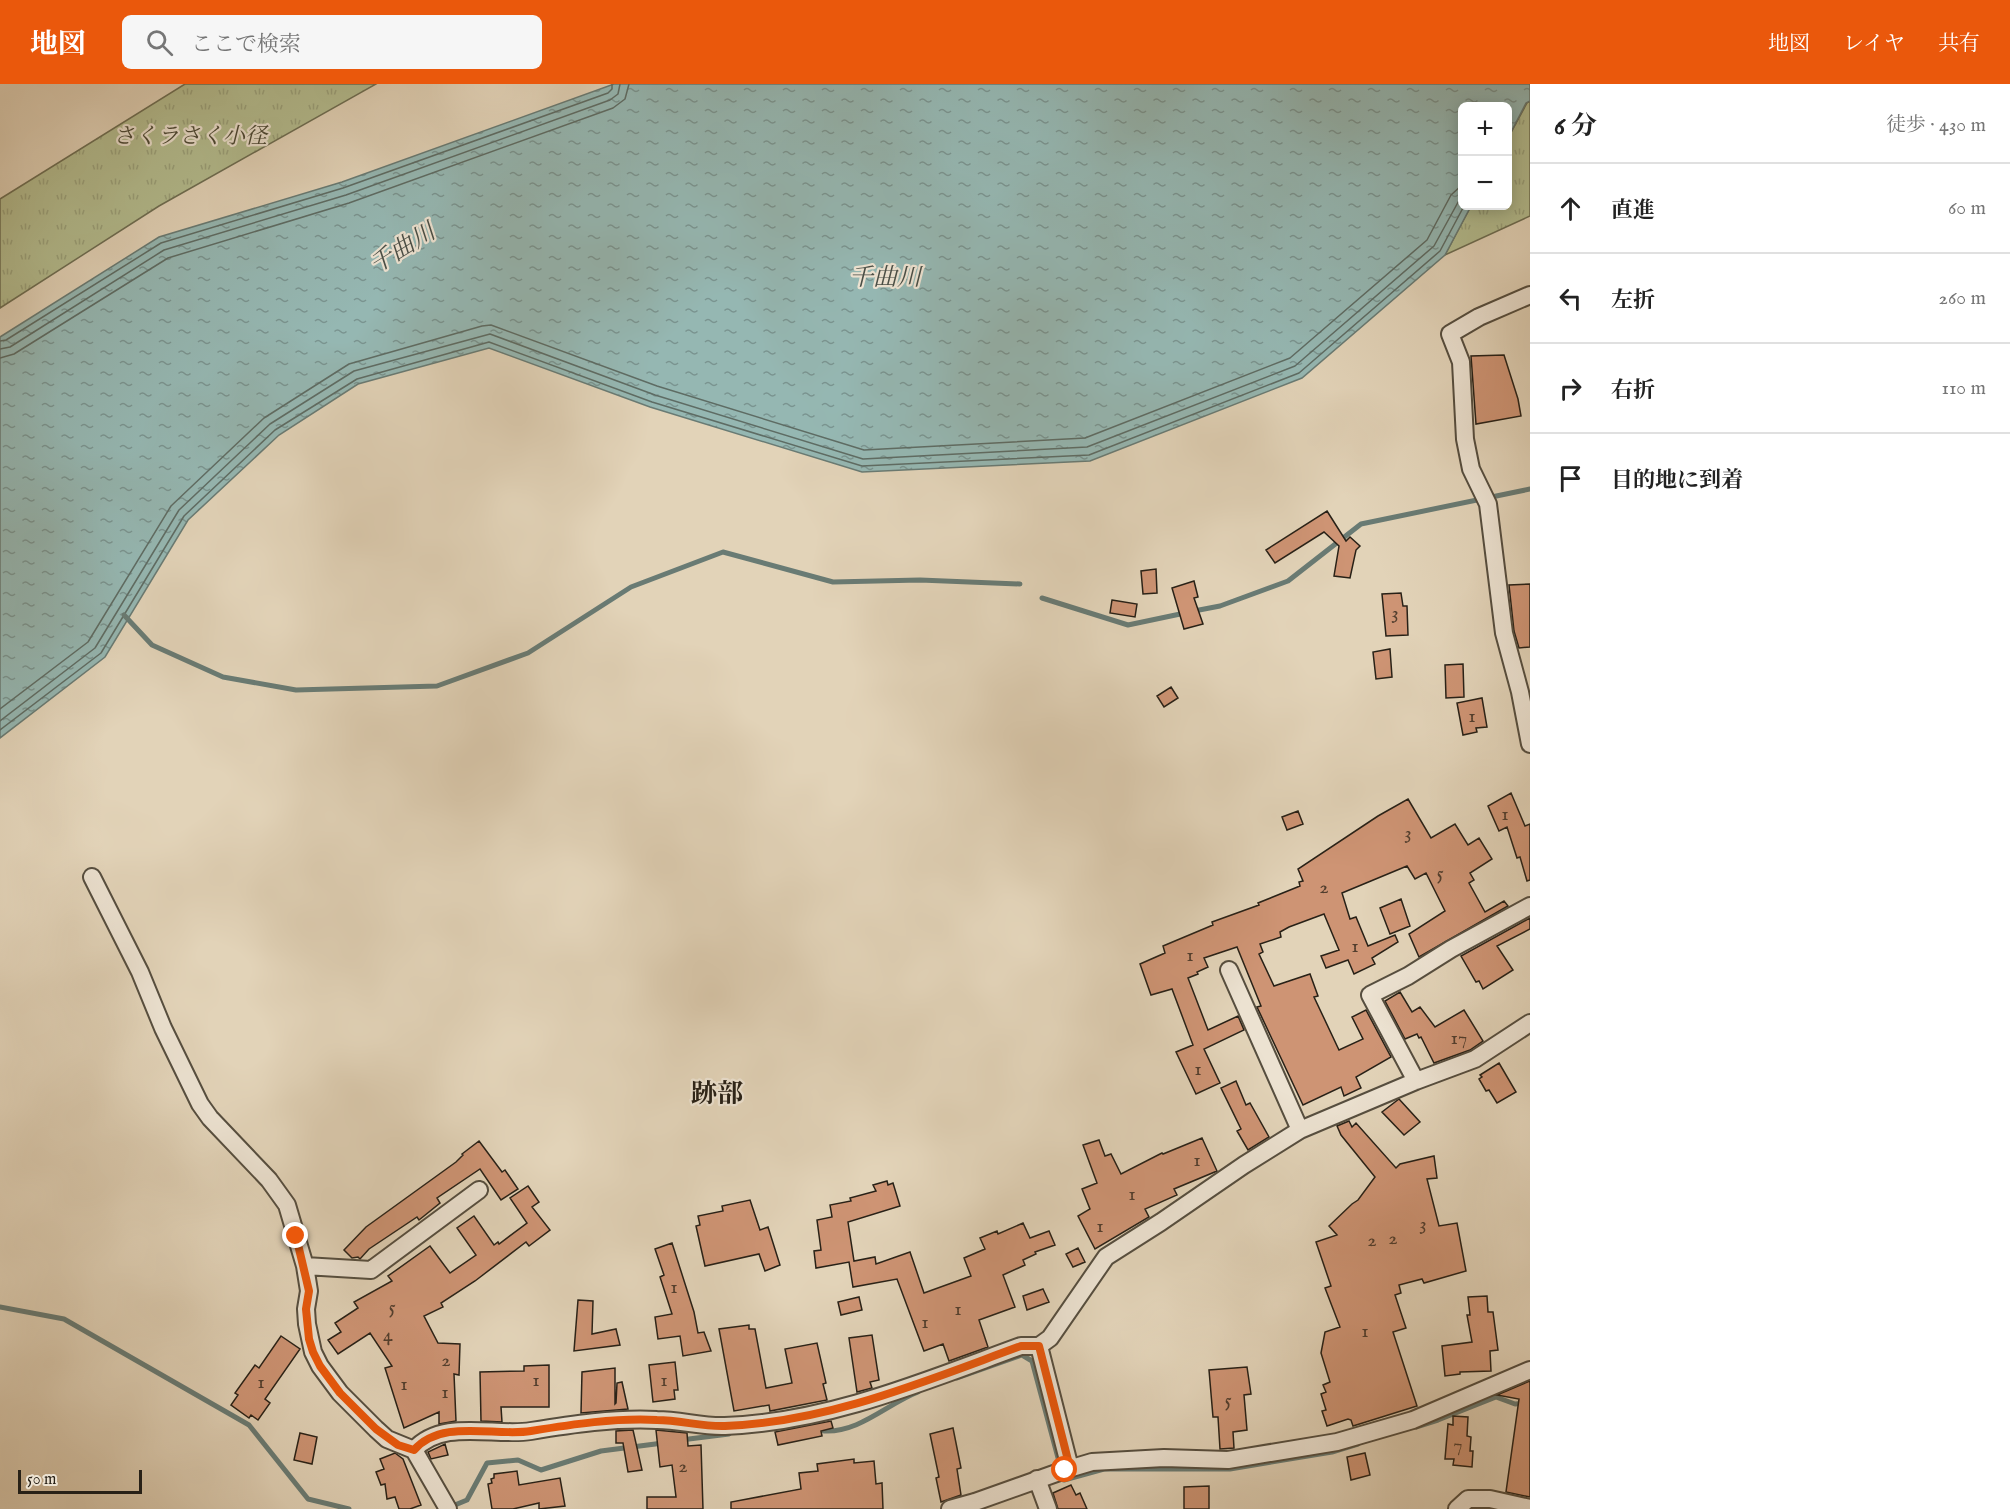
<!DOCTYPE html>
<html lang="ja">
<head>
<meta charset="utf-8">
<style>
	body { margin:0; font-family:"IM FELL English","Noto Serif JP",serif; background:#f6f6f6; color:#222 }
	.controls { position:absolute; right:18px; top:18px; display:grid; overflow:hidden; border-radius:9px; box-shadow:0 3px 15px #0003 }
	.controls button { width:54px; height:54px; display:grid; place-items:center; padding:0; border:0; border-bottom:2px solid #e0e0e0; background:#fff; color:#222; font:30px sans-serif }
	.scale { position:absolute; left:18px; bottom:15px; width:124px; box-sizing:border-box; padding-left:6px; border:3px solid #282117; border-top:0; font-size:16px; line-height:21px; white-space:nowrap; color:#282117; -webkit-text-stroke:4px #ece2d1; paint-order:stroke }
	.stop { position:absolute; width:18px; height:18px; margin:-14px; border:4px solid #ea580c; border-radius:50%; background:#fff }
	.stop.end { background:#ea580c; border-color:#fff; box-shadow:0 2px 6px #0008 }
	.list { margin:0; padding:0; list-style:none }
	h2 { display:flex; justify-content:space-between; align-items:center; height:78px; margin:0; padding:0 24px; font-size:26px }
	h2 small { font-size:20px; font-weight:400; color:#767676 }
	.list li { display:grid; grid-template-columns:39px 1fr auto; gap:18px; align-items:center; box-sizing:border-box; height:90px; padding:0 24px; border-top:2px solid #e0e0e0 }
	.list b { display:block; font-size:22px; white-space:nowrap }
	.list em { font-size:20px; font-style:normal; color:#767676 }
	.icon { flex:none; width:33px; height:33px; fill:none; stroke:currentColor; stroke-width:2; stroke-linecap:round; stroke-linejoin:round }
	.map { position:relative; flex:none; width:1530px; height:1425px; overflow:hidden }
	header { display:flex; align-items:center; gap:36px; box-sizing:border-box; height:84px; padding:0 30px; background:#ea580c; color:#fff }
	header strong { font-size:28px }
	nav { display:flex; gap:33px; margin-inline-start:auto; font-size:21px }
	.search { width:420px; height:54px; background:#f6f6f6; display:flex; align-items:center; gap:15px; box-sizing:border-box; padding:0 21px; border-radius:9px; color:#767676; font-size:22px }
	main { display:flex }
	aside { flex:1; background:#fff }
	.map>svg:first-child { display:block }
	.grass { fill:url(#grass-tufts); stroke:#6e6e53; stroke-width:1.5 }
	.water { fill:url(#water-ripples); stroke:#697b74; stroke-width:1.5 }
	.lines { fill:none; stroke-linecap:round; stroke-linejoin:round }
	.shore { stroke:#5e6c64; stroke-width:1.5 }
	.stream { stroke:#697b74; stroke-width:5 }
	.building { fill:#ce9474; stroke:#282117; stroke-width:1.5 }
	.street-casing { stroke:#564e3f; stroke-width:20 }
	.street { stroke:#ece2d1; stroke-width:16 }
	.route { stroke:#ea580c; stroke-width:8 }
	.labels { text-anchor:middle; stroke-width:4.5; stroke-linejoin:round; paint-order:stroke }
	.number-label { font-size:20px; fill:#523e2e }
	.park-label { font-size:22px; font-style:italic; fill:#4b4835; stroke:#ece2d1 }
	.water-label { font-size:24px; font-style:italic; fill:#494e46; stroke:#ece2d1 }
	.quarter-label { font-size:26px; font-weight:bold; fill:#282117; stroke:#ece2d1 }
</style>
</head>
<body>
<header>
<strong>地図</strong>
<div class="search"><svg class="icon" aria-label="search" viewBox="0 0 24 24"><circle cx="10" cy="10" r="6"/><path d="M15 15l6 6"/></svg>ここで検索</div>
<nav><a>地図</a><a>レイヤ</a><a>共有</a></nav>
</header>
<main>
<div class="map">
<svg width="1530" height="1425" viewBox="0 0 1530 1425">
	<defs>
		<pattern id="grass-tufts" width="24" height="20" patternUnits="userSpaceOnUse" patternTransform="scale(1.5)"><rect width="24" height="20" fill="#b3bc8f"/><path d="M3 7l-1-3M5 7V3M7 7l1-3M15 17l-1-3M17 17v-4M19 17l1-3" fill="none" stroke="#9aa17b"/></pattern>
		<pattern id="water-ripples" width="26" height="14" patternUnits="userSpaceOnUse" patternTransform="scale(1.5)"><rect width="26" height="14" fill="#95b7b2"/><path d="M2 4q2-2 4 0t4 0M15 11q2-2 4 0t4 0" fill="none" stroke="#7a9490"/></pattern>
	</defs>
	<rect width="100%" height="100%" fill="#e2d3b8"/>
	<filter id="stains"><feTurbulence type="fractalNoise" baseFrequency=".00333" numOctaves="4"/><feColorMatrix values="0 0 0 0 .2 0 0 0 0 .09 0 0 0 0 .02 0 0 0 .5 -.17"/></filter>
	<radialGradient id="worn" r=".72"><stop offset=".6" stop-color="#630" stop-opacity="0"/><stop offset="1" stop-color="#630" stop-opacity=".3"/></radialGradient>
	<path class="grass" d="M 185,0 L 376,0 L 159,122 L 0,224 L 0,115 Z
		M 1530,17 L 1530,132 L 1445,171 L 1471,122 L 1508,122 L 1508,54 L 1527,19 Z"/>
	<path class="water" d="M 614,0 L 1530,0 L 1530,17 L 1526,19 L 1508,54 L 1508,22 L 1462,22 L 1462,122 L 1471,122 L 1445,171 L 1302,294 L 1090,377 L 862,388 L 650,323 L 489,264 L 358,300 L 279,351 L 188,436 L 105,573 L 0,654 L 0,253 L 159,153 L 342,98 Z"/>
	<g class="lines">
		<path class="shore" d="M 0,257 L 6,256 L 161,159 L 343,104 L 608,9 L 612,5 L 612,0
			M 0,265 L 10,263 L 164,166 L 346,111 L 610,16 L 618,10 L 620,0
			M 0,274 L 14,270 L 168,174 L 349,119 L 613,24 L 625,15 L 629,0
			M 0,625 L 88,558 L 171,422 L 264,334 L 349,280 L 482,242 L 491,241 L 657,302 L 864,366 L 1085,354 L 1290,274 L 1427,156 L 1451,111 L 1462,101
			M 0,637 L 95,564 L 179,426 L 270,340 L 354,287 L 490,250 L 655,311 L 863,375 L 1087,363 L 1295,282 L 1434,162 L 1462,111
			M 0,646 L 101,569 L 184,432 L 275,346 L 357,295 L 489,258 L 652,318 L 862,382 L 1089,371 L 1299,289 L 1440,167 L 1464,122"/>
		<path class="stream" d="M 1042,514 L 1128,541 L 1185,529
			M 1194,527 L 1220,522 L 1288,497 L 1361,440 L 1530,405
			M 124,531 L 152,561 L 223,593 L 296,606 L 437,602 L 528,569 L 631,503 L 723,468 L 833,498 L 920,496 L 1020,500
			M 0,1223 L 64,1235 L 249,1341 L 308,1415 L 349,1425
			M 957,1294 L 1022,1271 L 1032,1277 L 1064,1396 L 1104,1385 L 1230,1385 L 1332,1368 L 1358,1360
			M 815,1338 L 822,1337 L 824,1347 C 859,1349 887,1320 918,1308
			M 1416,1343 L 1438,1336 L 1496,1313 L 1515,1320 L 1530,1319
			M 681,1356 L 729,1350
			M 450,1423 L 467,1416 L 487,1379 L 518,1376 L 541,1386 L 601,1367 L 663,1359"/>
	</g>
	<path class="building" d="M 1504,271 L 1518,315 L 1521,332 L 1476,340 L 1471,272 Z
		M 1327,427 L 1346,457 L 1350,453 L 1360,462 L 1356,466 L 1350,494 L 1334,492 L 1339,462 L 1324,448 L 1275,479 L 1266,466 Z
		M 1156,485 L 1157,509 L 1143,510 L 1141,487 Z
		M 1194,497 L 1198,513 L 1194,514 L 1203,540 L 1184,545 L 1172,504 Z
		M 1530,500 L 1530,563 L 1519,564 L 1514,547 L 1509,501 Z
		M 1401,509 L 1403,522 L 1407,522 L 1408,551 L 1386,552 L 1382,510 Z
		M 1112,516 L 1137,520 L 1135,533 L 1110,529 Z
		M 1390,565 L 1392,593 L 1376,595 L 1373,568 Z
		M 1463,580 L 1464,613 L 1446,614 L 1445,581 Z
		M 1171,603 L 1178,614 L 1164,623 L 1157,612 Z
		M 1482,614 L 1487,643 L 1476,644 L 1477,648 L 1463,651 L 1457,619 Z
		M 1511,709 L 1525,742 L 1530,740 L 1530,796 L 1527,797 L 1520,773 L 1517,774 L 1507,743 L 1499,747 L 1488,722 Z
		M 1408,715 L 1431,754 L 1455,740 L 1468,761 L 1479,754 L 1492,775 L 1470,789 L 1474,796 L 1469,799 L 1485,828 L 1504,817 L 1508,822 L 1419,873 L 1409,850 L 1445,827 L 1426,789 L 1415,795 L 1407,782 L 1342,809 L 1350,835 L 1356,833 L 1368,862 L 1395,851 L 1398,858 L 1372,874 L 1375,880 L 1354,890 L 1348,876 L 1326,884 L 1321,872 L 1339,866 L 1324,830 L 1289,843 L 1280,848 L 1281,853 L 1260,860 L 1263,868 L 1259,870 L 1274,902 L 1310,890 L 1318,912 L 1314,913 L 1339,966 L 1363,955 L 1352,933 L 1366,926 L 1391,973 L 1356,993 L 1361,1004 L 1344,1012 L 1341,1003 L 1303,1021 L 1257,923 L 1261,922 L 1237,863 L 1204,874 L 1208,883 L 1197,888 L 1198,890 L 1188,894 L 1208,946 L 1238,932 L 1244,946 L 1204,965 L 1220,999 L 1196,1010 L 1176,968 L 1193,961 L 1172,905 L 1151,911 L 1140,880 L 1165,869 L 1163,862 L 1213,841 L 1212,838 L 1259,821 L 1258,819 L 1300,802 L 1299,798 L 1303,797 L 1298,785 L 1378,732 Z
		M 1298,727 L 1303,740 L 1287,746 L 1282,733 Z
		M 1401,815 L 1410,842 L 1390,850 L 1380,824 Z
		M 1530,834 L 1530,845 L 1497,862 L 1513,886 L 1483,905 L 1479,897 L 1476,898 L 1461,872 Z
		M 1400,908 L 1412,928 L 1420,923 L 1435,943 L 1464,926 L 1483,957 L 1470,966 L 1434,979 L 1421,953 L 1419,954 L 1417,950 L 1405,955 L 1385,917 Z
		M 1499,979 L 1516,1008 L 1497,1019 L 1489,1006 L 1486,1007 L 1479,995 L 1482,993 L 1480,991 Z
		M 1236,997 L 1246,1021 L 1250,1019 L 1269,1053 L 1248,1066 L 1237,1047 L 1241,1045 L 1221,1004 Z
		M 1399,1015 L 1420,1038 L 1404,1051 L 1382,1028 Z
		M 1349,1037 L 1352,1043 L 1356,1039 L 1396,1084 L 1400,1080 L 1434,1072 L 1437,1094 L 1427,1095 L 1439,1142 L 1457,1139 L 1466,1187 L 1424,1199 L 1422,1195 L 1399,1201 L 1401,1209 L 1395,1211 L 1406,1244 L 1393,1248 L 1417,1322 L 1353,1342 L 1351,1336 L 1348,1335 L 1327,1342 L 1322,1327 L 1326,1326 L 1321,1310 L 1326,1308 L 1323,1301 L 1330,1298 L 1321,1269 L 1325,1248 L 1340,1243 L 1325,1204 L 1331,1202 L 1316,1158 L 1337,1151 L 1329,1142 L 1352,1120 L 1358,1116 L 1375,1093 L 1341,1051 L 1337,1042 Z
		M 1202,1054 L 1217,1087 L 1174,1105 L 1177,1111 L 1145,1125 L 1149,1133 L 1095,1165 L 1078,1132 L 1090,1125 L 1082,1105 L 1097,1099 L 1083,1061 L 1099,1056 L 1105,1072 L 1111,1070 L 1121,1090 L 1162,1069 L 1163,1070 Z
		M 479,1057 L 502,1088 L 505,1086 L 518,1105 L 501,1116 L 480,1085 L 437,1114 L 440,1119 L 419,1136 L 417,1133 L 369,1165 L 360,1175 L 358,1173 L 352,1174 L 344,1166 L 366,1143 L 456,1078 L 463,1071 L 462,1070 Z
		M 887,1097 L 888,1101 L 893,1099 L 900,1122 L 848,1138 L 854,1177 L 875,1173 L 876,1180 L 910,1168 L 924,1209 L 971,1192 L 964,1174 L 985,1165 L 980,1154 L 997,1147 L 998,1150 L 1023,1139 L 1030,1154 L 1049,1147 L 1055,1161 L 1035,1168 L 1036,1170 L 1023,1176 L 1025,1181 L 1003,1191 L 1015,1223 L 979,1236 L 988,1263 L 949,1277 L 943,1260 L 924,1267 L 897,1195 L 853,1203 L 849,1178 L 816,1184 L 814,1167 L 821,1166 L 817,1136 L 832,1133 L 830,1121 L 851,1117 L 850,1114 L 876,1107 L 873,1101 Z
		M 528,1102 L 539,1118 L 532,1123 L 550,1146 L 529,1162 L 526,1158 L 475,1197 L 441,1219 L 443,1223 L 424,1232 L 438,1259 L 460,1260 L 459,1291 L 454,1290 L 456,1337 L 439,1340 L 439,1328 L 404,1344 L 385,1284 L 392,1282 L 370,1249 L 338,1270 L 328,1256 L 341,1248 L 335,1239 L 358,1224 L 354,1218 L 392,1197 L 388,1192 L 430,1162 L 450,1189 L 476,1171 L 457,1144 L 474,1132 L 494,1161 L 498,1158 L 499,1160 L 527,1139 L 510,1114 Z
		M 750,1116 L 760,1146 L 768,1143 L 780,1181 L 765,1187 L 759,1170 L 705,1182 L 696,1142 L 700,1141 L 698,1132 L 723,1127 L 722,1122 Z
		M 672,1159 L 694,1228 L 698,1249 L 704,1248 L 711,1267 L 683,1272 L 680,1252 L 658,1255 L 655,1233 L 672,1230 L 660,1193 L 664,1191 L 655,1165 Z
		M 1078,1164 L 1085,1178 L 1073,1183 L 1066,1170 Z
		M 1043,1205 L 1049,1218 L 1027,1226 L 1023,1212 Z
		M 1487,1212 L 1488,1228 L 1493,1228 L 1498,1266 L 1490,1267 L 1491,1287 L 1460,1288 L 1460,1290 L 1445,1292 L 1442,1262 L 1472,1258 L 1467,1231 L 1470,1231 L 1468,1213 Z
		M 859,1213 L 862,1226 L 841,1231 L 838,1218 Z
		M 578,1216 L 593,1217 L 592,1250 L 616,1245 L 620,1261 L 574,1267 Z
		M 749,1241 L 749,1245 L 755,1245 L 766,1304 L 792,1299 L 785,1265 L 817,1259 L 826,1299 L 823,1300 L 827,1316 L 770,1327 L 769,1321 L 734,1327 L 719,1245 Z
		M 872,1251 L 879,1296 L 870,1298 L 872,1304 L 857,1308 L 849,1254 Z
		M 281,1252 L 300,1265 L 265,1315 L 270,1319 L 258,1336 L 251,1331 L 249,1334 L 231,1321 L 238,1311 L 235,1309 L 255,1281 L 259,1284 Z
		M 675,1278 L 678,1306 L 674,1306 L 675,1315 L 653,1318 L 649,1281 Z
		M 549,1281 L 549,1323 L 501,1323 L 502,1338 L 481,1337 L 480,1288 L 524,1287 L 524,1282 Z
		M 1247,1283 L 1251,1310 L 1244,1311 L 1247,1346 L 1233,1348 L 1234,1364 L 1220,1365 L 1218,1333 L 1213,1333 L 1209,1286 Z
		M 615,1284 L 615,1320 L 616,1319 L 617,1299 L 622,1298 L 628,1325 L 581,1329 L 582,1288 Z
		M 1530,1297 L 1530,1413 L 1506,1408 L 1519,1315 L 1497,1311 Z
		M 1453,1332 L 1468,1333 L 1467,1352 L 1471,1353 L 1470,1367 L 1473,1367 L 1472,1383 L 1453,1381 L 1454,1375 L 1445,1375 L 1448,1340 L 1453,1341 Z
		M 831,1337 L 833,1344 L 821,1347 L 822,1352 L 778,1361 L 775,1348 Z
		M 953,1344 L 961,1384 L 957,1385 L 961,1411 L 941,1418 L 936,1394 L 939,1393 L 930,1350 Z
		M 633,1346 L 642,1386 L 628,1388 L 623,1359 L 616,1359 L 616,1347 Z
		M 656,1346 L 687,1349 L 688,1362 L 701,1361 L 703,1425 L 647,1425 L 647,1413 L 676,1413 L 672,1381 L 660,1383 Z
		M 300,1349 L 317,1353 L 312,1380 L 294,1376 Z
		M 445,1360 L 448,1371 L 431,1375 L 428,1368 Z
		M 395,1369 L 403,1375 L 421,1421 L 410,1425 L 399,1425 L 395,1413 L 387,1415 L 385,1400 L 381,1401 L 376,1388 L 384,1385 L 380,1375 Z
		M 1365,1369 L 1370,1391 L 1351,1396 L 1347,1373 Z
		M 854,1375 L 854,1379 L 874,1377 L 876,1400 L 882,1399 L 883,1425 L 731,1425 L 731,1418 L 801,1405 L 799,1389 L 818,1387 L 817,1380 Z
		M 517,1387 L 519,1401 L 560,1394 L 565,1422 L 539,1425 L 539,1419 L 513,1425 L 492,1425 L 488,1400 L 492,1399 L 491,1395 L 494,1394 L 494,1390 Z
		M 1071,1401 L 1076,1411 L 1080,1409 L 1087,1425 L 1058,1425 L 1053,1409 Z
		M 1209,1402 L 1209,1425 L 1184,1425 L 1184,1403 Z"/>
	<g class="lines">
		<g class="street-casing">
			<path id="street" d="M 1530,211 L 1479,233 L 1450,250 L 1461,278 L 1465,355 L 1471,385 L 1488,420 L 1504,549 L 1520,608 L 1530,660
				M 92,793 L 140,888 L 163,944 L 200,1020 L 210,1034 L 269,1096 L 287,1121 L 305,1182 L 309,1207 L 306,1225 L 307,1240 L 313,1268 L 320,1282 L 340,1309 L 376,1345 L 387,1355 L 414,1366 L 448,1425
				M 1229,886 L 1300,1046
				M 1416,997 L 1370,911 L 1408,892 L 1451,865 L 1530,822
				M 305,1182 L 371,1186 L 479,1106
				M 1039,1262 L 1070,1384
				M 414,1366 C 442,1334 495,1353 531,1347 C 573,1340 614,1334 657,1336 C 680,1336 703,1343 725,1342 C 829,1338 925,1297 1021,1262 L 1039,1262 L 1050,1254 L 1106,1173 L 1161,1138 L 1244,1081 L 1300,1046 L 1416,997 L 1475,975 L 1530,939
				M 1037,1395 L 1048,1425
				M 950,1425 L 975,1418 L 1065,1386 L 1092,1378 L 1164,1374 L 1228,1376 L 1337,1358 L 1413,1336 L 1530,1286
				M 1457,1425 L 1468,1415 L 1490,1415 L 1530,1424"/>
		</g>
		<use href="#street" class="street"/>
	</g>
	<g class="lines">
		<path class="route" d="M 296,1152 L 309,1207 L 306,1225 L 309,1255 L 313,1268 L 320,1282 L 340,1309 L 376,1345 L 398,1361 L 414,1366 C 442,1334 495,1353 531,1347 C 574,1340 614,1334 657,1336 C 680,1336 703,1343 725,1342 C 829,1338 925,1297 1021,1262 L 1039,1262 L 1070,1384 L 1065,1386"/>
	</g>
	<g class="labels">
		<g class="number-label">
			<text x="1395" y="535">3</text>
			<text x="1472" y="638">1</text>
			<text x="1505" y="736">1</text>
			<text x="1408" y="755">3</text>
			<text x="1440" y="795">5</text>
			<text x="1324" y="809">2</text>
			<text x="1355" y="868">1</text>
			<text x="1190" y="877">1</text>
			<text x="1459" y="960">17</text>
			<text x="1198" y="991">1</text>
			<text x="1197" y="1082">1</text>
			<text x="1132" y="1116">1</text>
			<text x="1423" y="1146">3</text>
			<text x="1100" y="1148">1</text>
			<text x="1393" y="1160">2</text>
			<text x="1372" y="1162">2</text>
			<text x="674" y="1209">1</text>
			<text x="392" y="1229">5</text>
			<text x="958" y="1231">1</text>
			<text x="925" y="1244">1</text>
			<text x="1365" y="1253">1</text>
			<text x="388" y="1257">4</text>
			<text x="446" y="1282">2</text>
			<text x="536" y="1302">1</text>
			<text x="664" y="1302">1</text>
			<text x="261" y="1304">1</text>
			<text x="404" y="1306">1</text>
			<text x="445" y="1314">1</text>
			<text x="1228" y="1322">5</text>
			<text x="1458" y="1367">7</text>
			<text x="683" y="1388">2</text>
		</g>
		<g class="park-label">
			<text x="190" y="59">さくラさく小径</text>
		</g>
		<g class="water-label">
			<text transform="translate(402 164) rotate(-32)" y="8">千曲川</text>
			<text x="885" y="201">千曲川</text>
		</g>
		<g class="quarter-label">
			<text x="717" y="1018">跡部</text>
		</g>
	</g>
	<rect width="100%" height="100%" filter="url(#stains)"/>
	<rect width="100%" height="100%" fill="url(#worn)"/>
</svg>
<div class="controls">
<button>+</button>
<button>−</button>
</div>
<div class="scale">50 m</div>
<div class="stop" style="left:1065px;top:1386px"></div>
<div class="stop end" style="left:296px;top:1152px"></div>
</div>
<aside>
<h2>6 分<small>徒歩 · 430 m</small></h2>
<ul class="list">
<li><svg class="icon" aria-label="ahead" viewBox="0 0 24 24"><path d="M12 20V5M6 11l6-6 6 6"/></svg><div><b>直進</b></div><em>60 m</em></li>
<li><svg class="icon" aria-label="left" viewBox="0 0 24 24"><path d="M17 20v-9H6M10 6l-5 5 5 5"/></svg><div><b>左折</b></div><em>260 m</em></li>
<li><svg class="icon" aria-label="right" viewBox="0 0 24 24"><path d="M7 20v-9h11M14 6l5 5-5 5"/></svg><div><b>右折</b></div><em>110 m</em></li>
<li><svg class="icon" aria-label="arrive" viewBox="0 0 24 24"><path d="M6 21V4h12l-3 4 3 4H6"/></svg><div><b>目的地に到着</b></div></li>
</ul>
</aside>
</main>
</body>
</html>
